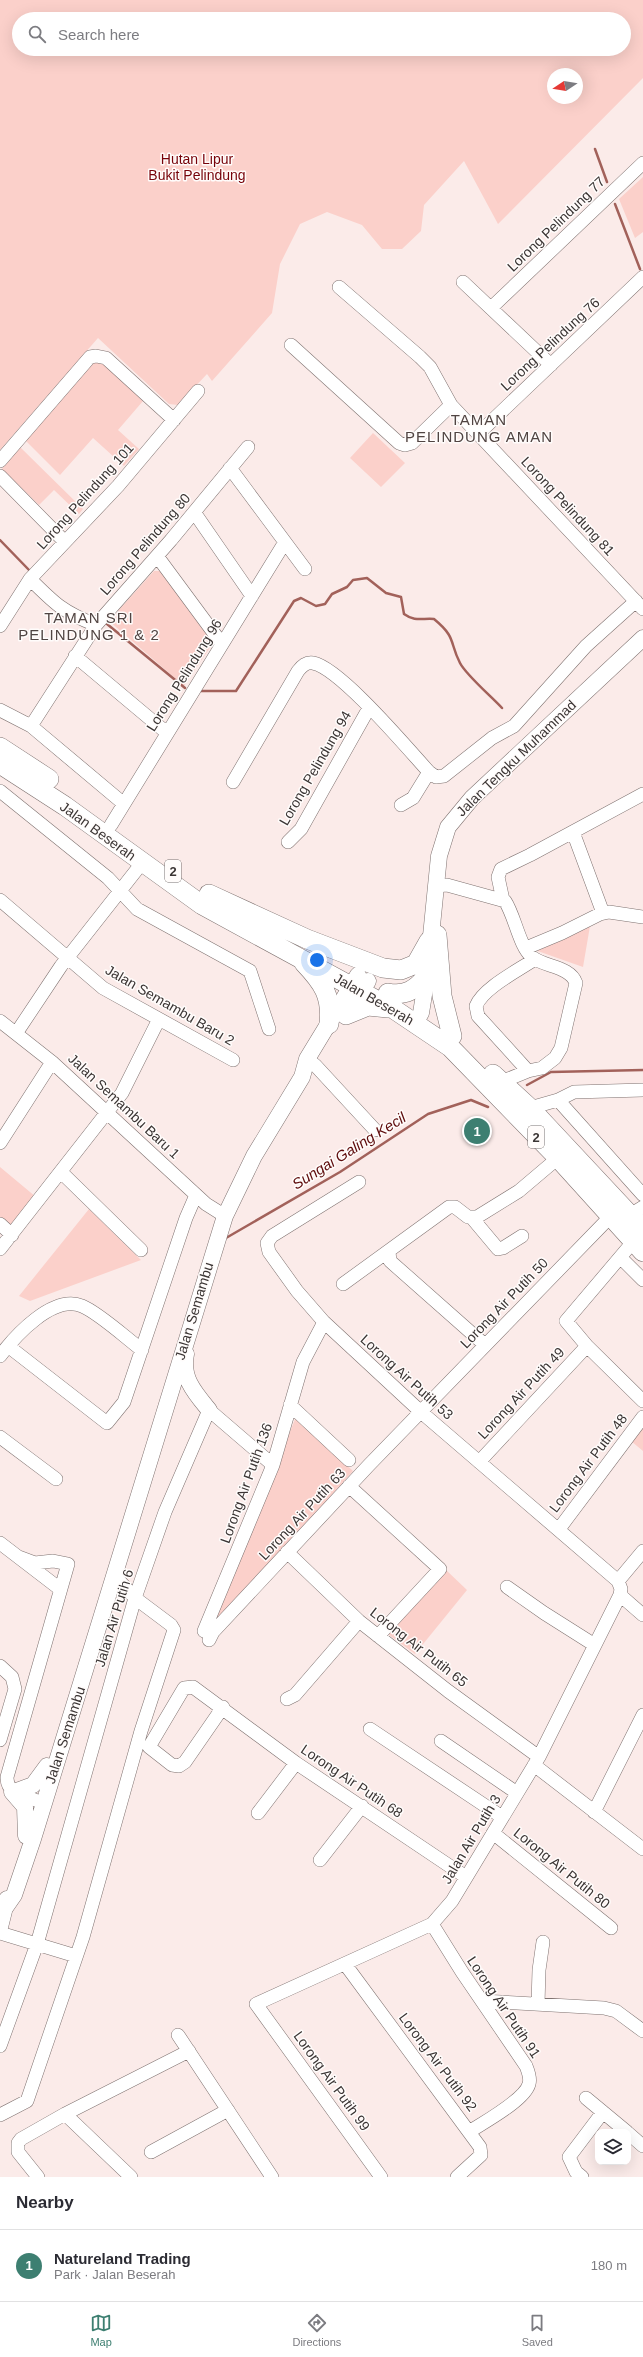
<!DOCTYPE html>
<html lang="en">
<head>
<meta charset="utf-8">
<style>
	body { margin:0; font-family:Helvetica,sans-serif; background:#f2f2f3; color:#2b2b33 }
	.controls { position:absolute; right:12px; bottom:12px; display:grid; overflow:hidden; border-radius:8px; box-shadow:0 4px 16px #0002 }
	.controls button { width:36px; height:36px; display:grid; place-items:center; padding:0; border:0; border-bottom:1px solid #e1e1e2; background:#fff; color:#2b2b33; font:20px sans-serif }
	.compass { position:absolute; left:547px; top:68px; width:36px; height:36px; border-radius:50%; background:#fff; box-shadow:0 4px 16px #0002; rotate:258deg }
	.you { position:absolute; left:317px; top:960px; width:14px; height:14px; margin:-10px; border:3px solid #fff; border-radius:50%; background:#1a73e8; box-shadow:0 0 0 6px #1a73e833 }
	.badge { display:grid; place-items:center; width:26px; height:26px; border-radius:50%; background:#3d7f71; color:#fff; font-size:13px; font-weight:700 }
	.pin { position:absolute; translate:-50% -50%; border:2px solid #fff; box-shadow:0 1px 4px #0006 }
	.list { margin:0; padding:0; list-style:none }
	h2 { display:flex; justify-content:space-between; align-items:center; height:52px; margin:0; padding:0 16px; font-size:17px }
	h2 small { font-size:13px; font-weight:400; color:#7c7c81 }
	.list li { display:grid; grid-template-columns:26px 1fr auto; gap:12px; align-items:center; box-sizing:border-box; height:72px; padding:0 16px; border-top:1px solid #e1e1e2 }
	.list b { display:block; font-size:15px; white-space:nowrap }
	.list p { margin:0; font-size:13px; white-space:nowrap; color:#7c7c81 }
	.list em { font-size:13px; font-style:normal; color:#7c7c81 }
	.icon { flex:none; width:22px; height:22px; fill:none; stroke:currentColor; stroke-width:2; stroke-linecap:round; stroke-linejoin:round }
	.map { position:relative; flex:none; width:643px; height:2177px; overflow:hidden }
	.search { position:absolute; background:#fff; box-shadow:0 4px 16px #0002; left:12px; right:12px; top:12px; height:44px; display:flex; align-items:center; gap:10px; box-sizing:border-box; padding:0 14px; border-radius:22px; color:#7c7c81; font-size:15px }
	.sheet { height:124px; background:#fff }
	nav { display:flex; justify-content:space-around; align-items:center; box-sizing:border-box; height:56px; border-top:1px solid #e1e1e2; background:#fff; font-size:11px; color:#7c7c81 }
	nav a { display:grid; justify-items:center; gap:2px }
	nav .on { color:#3d7f71 }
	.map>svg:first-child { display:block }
	.green { fill:#fbd0ca; fill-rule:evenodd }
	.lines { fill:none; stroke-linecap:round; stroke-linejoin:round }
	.stream { stroke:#a2615a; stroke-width:2.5 }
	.minor-casing { stroke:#7f7270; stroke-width:14 }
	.major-casing { stroke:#7f7270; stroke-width:17 }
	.highway-casing { stroke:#7f7270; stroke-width:20 }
	.minor { stroke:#fff; stroke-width:13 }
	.major { stroke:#fff; stroke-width:16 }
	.highway { stroke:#fff; stroke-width:19 }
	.labels { text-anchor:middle; stroke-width:3; stroke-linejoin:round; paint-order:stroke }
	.shield { fill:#fffcfb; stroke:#767170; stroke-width:1 }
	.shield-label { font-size:13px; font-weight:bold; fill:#3b3534 }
	.park-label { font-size:14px; fill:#770209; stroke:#fffcfb }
	.street-label { font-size:14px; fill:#3b3534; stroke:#fffcfb }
	.neighbourhood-label { font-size:15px; letter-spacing:1px; fill:#504442; stroke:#fffcfb }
	.water-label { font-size:15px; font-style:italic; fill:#5e0b0b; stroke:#fffcfb }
</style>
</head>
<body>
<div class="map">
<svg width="643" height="2177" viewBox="0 0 643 2177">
	<rect width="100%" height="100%" fill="#fbebe9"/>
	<path class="green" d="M 0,0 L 643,0 L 643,78 L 498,224 L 464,161 L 424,205 L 421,231 L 402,249 L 382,249 L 362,225 L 327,212 L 300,224 L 280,264 L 272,313 L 212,381 L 207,374 L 178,405 L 169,404 L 98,338 L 0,450 ZM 19,19 L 624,19 L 624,49 L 19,49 ZM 553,74 L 577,74 L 577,98 L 553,98 Z
		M 643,177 L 643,232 L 635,238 L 619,199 Z
		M 96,362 L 104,363 L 143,401 L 118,430 L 139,449 L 124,466 L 93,438 L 60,475 L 25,440 L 88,366 Z
		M 373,433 L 405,463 L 381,487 L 350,458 Z
		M 20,447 L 83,509 L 79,514 L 54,490 L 39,505 L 2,469 Z
		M 154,571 L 160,571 L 213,643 L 184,686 L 109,621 Z
		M 590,926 L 583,967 L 532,949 Z
		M 0,1167 L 36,1197 L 9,1228 L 0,1220 Z
		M 89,1209 L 141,1260 L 30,1301 L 19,1296 Z
		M 296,1417 L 353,1471 L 208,1635 L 205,1635 Z
		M 643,1427 L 643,1451 L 631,1441 Z
		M 446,1570 L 467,1590 L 415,1654 L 385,1632 Z"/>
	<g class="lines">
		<path class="stream" d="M 595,149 L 607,182
			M 615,204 L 640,269
			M 0,540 L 29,570
			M 107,624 L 185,688
			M 201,691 L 236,691 L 294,601 L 301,598 L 316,606 L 325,604 L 332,594 L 347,587 L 353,580 L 367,578 L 386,593 L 401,597 L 404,614 C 415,622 422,618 434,619 C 457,638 449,642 460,663 C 466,675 492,697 502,708
			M 527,1085 L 551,1072 L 643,1070
			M 226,1238 L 340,1172 L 428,1114 L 471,1100 L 488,1107"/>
		<g class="minor-casing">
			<path id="minor" d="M 463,282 L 551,365
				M 339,287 L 420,357 L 430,367 L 451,405 L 643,609
				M 491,308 L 643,163
				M 291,345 L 399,443 L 405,445 L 412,443 L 451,405
				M 478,434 L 643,277
				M 0,461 L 90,357 L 96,356 L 106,358 L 174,420
				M 230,468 L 305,569
				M 0,476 L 65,542
				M 194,512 L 252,596
				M 157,556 L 222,644
				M 30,579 C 55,604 63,612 96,625
				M 0,626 L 30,579 L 118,486 L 198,391
				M 75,656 L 167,733
				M 0,710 L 31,726 L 124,804
				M 31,726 L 96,625 L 171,540 L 248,447
				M 233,782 L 298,671 C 302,666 306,662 313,663 C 340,668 408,749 429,772 L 436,777 L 444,776 L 492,738 L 514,726 L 586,646 L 636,601
				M 0,791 L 108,878 L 137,909 L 250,971 L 269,1029
				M 401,805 L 413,798 L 429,772
				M 111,825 L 285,542
				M 573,832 L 603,913
				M 288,842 L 301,829 L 369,708
				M 435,886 L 447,885 L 505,901 C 515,916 519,946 532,957 C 544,967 570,966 576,983 L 561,1048 L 555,1058 L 542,1068 L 528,1071 L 501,1082
				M 0,900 L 103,988 L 233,1060
				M 503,900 L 498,877 L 501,869 L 530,855 L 643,794
				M 526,948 L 562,933 L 600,914 L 609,912 L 643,917
				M 0,1021 L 52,1062 L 206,1204 L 225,1216
				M 17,1032 L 61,966 L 142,863
				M 307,1059 L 315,1065 L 375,1130
				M 528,1071 L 478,1016 L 476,1006 C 483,988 519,970 535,959
				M 558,1100 L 643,1195
				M 530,1108 L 558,1100 L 574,1092 L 643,1090
				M 0,1143 L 52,1062
				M 61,1172 L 141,1250
				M 359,1182 L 272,1236 L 267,1243 L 269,1252 L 297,1291 L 324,1322 L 421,1412 L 618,1581 L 621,1589 L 620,1595 L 539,1757 L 452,1901 L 432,1924 L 256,2004 L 381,2177
				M 630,1215 L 643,1207
				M 472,1218 L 498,1249 L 503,1248 L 522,1236
				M 0,1224 L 12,1235
				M 633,1242 L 566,1321 L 587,1346 L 643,1401
				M 0,1249 L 122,1093 L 159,1019
				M 389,1252 L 390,1261 L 485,1345
				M 621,1258 L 643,1280
				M 343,1284 L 449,1207 L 455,1207 L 468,1217 L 477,1217 L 519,1191 L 558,1158
				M 8,1346 L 107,1423 L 124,1402 L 186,1218 L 196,1195
				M 0,1356 C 15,1336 53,1294 82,1306 C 99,1313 126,1338 142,1350
				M 290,1405 L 349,1460
				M 0,1437 L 56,1479
				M 479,1462 L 587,1346
				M 349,1486 L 440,1569 L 378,1636
				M 559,1529 L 643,1417
				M 0,1543 L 60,1589
				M 287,1552 L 359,1621 L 448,1691 L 539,1757
				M 19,1557 L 35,1563 L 53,1561 L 68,1564 L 7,1777 C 7,1794 22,1795 35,1800
				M 618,1581 L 643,1551
				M 507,1587 L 544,1613 L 593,1644
				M 620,1595 L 643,1615
				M 204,1631 L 273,1465 L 303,1362 L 324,1322
				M 209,1640 L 213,1632 L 369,1465 L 610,1217
				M 0,1666 L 12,1677 L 15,1689 L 0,1740
				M 287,1699 L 295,1695 L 359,1621
				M 223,1707 L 185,1762 L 179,1766 L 172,1765 L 149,1747 L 184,1688 L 193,1687 L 296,1763 L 466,1877
				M 370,1729 L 502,1817
				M 441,1741 L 517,1793
				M 534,1765 L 643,1849
				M 594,1812 L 643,1715
				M 258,1813 L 296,1763
				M 493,1833 L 611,1928
				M 320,1860 L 362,1806
				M 432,1924 L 462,1972 L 526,2066 C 528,2071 531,2078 529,2084 C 525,2100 484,2122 469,2132
				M 0,1933 L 76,1956
				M 345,1964 L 480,2147 L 481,2155 L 457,2177
				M 483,2001 L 604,2008 L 616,2011 L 643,2031
				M 538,2004 L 539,1970 L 543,1942
				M 178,2035 L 272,2177
				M 0,2046 L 37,1944 L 135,1598 L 165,1512 L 209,1410 L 273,1465
				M 586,2098 L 627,2132
				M 65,2114 L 131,2177
				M 0,2115 L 27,2101 L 83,1937 L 141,1731 L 174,1630 L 171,1625 L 135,1598 L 115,1576
				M 628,2133 L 643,2146
				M 151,2152 L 228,2110
				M 38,2177 L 18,2152 L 18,2143 L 21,2139 L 65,2114 L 189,2051
				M 582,2177 L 576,2172 L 569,2157 L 603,2112"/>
		</g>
		<g class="major-casing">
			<path id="major" d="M 354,1002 L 368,981
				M 415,1023 L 421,1013 L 427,976 L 439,856 L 448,827 L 472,798 L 643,638
				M 186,1354 C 181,1378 195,1393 209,1410
				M 12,1792 L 25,1807 L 26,1836
				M 14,1792 L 33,1785 L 47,1766
				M 5,1908 L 14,1895 L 33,1839 L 225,1216 L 254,1156 L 302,1077 L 307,1059 L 358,975
				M 0,1927 L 7,1899"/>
		</g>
		<g class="highway-casing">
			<path id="highway" d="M 0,747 L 49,779
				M 0,764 L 65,806 L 202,905 L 395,1010 L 450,1047 L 558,1158 L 643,1252
				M 209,894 L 307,939 L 383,968 L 401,970 L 416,964 L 429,941
				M 437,935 L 442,996 L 452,1036
				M 304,963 C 323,983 332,996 329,1024
				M 388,993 C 406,996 415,990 427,976
				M 346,1015 L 368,1006 L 388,1008
				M 493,1074 L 530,1108 L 643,1229"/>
		</g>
		<use href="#minor" class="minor"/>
		<use href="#major" class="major"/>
		<use href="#highway" class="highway"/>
	</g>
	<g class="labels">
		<g class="shield">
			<rect x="165" y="860" width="16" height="22" rx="3"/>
			<rect x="528" y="1126" width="16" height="22" rx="3"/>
		</g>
		<g class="shield-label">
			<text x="173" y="876">2</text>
			<text x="536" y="1142">2</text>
		</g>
		<g class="park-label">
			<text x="197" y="164">Hutan Lipur<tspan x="197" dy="16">Bukit Pelindung</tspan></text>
		</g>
		<g class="street-label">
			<text transform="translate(556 224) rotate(-44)" y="5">Lorong Pelindung 77</text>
			<text transform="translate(550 344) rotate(-43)" y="5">Lorong Pelindung 76</text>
			<text transform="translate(85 496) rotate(-48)" y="5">Lorong Pelindung 101</text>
			<text transform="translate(568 506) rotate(47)" y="5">Lorong Pelindung 81</text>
			<text transform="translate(145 544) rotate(-49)" y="5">Lorong Pelindung 80</text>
			<text transform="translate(184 675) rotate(-58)" y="5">Lorong Pelindung 96</text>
			<text transform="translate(516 758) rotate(-44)" y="5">Jalan Tengku Muhammad</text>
			<text transform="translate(315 768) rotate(-60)" y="5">Lorong Pelindung 94</text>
			<text transform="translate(98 831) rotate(36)" y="5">Jalan Beserah</text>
			<text transform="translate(374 999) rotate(30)" y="5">Jalan Beserah</text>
			<text transform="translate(170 1005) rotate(30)" y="5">Jalan Semambu Baru 2</text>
			<text transform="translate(124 1106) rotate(43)" y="5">Jalan Semambu Baru 1</text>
			<text transform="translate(504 1303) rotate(-46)" y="5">Lorong Air Putih 50</text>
			<text transform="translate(194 1311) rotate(-73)" y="5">Jalan Semambu</text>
			<text transform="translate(407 1377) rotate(42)" y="5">Lorong Air Putih 53</text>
			<text transform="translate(521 1393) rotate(-47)" y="5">Lorong Air Putih 49</text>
			<text transform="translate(588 1463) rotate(-53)" y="5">Lorong Air Putih 48</text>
			<text transform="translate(246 1483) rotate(-70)" y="5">Lorong Air Putih 136</text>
			<text transform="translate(302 1514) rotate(-47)" y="5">Lorong Air Putih 63</text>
			<text transform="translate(114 1618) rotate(-73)" y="5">Jalan Air Putih 6</text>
			<text transform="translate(419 1647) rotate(38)" y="5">Lorong Air Putih 65</text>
			<text transform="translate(65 1735) rotate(-72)" y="5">Jalan Semambu</text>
			<text transform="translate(352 1781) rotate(34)" y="5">Lorong Air Putih 68</text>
			<text transform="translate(471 1839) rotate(-59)" y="5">Jalan Air Putih 3</text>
			<text transform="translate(562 1868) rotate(39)" y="5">Lorong Air Putih 80</text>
			<text transform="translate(504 2007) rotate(56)" y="5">Lorong Air Putih 91</text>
			<text transform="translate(438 2062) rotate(53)" y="5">Lorong Air Putih 92</text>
			<text transform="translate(332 2081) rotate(54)" y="5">Lorong Air Putih 99</text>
		</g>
		<g class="neighbourhood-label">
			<text x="479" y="425">TAMAN<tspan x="479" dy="17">PELINDUNG AMAN</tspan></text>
			<text x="89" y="623">TAMAN SRI<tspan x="89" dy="17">PELINDUNG 1 &amp; 2</tspan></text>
		</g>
		<g class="water-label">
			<text transform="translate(349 1151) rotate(-32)" y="5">Sungai Galing Kecil</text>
		</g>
	</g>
</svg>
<div class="controls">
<button><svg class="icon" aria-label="layers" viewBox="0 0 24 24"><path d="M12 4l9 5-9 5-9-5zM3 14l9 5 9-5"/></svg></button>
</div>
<svg class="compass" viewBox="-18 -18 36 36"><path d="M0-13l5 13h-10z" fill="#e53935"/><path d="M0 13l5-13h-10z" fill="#7c7c81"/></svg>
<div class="you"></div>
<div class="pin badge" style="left:477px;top:1131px">1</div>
<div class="search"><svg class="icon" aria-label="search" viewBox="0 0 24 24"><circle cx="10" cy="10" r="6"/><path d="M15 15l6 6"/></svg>Search here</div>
</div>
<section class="sheet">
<h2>Nearby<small></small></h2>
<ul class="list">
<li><span class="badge">1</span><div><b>Natureland Trading</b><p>Park · Jalan Beserah</p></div><em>180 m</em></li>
</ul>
</section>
<nav>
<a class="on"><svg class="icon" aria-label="map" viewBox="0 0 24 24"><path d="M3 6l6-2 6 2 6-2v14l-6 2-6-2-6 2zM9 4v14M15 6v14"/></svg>Map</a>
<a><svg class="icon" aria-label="directions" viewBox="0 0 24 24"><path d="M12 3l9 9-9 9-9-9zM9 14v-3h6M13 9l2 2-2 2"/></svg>Directions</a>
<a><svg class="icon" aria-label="saved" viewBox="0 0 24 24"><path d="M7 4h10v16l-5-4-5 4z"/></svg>Saved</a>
</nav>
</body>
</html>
